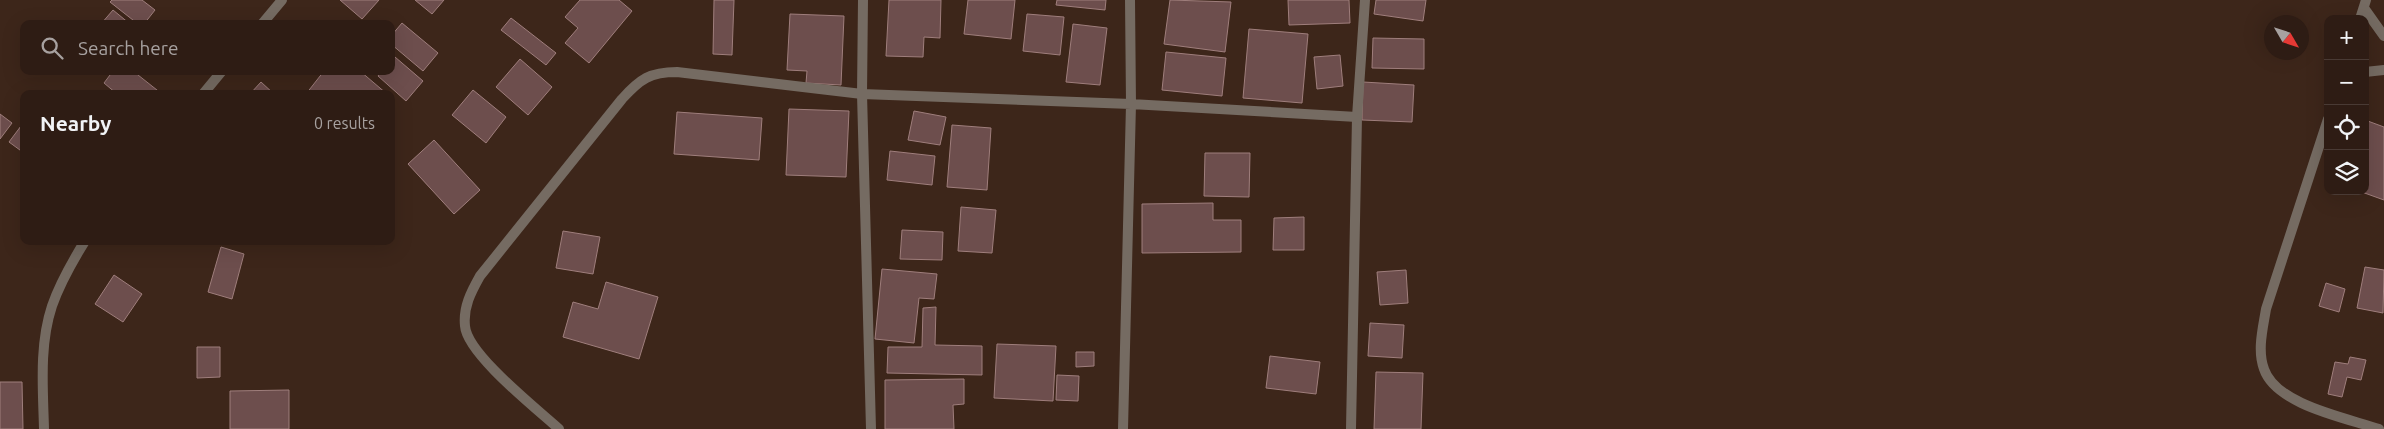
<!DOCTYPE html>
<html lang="en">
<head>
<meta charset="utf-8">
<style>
	body { margin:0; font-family:Ubuntu,sans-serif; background:#3a2922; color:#f1f3f6 }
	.controls { position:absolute; right:15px; top:15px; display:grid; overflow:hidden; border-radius:10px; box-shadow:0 5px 20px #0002 }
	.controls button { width:45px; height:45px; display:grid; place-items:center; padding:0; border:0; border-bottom:1px solid #493a34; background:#2e1c14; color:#f1f3f6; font:25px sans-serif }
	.compass { position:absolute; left:2264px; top:15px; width:45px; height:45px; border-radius:50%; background:#2e1c14; box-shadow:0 5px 20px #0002; rotate:129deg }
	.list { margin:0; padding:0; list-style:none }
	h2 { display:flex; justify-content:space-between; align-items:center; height:65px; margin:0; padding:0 20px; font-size:21px }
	h2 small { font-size:16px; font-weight:400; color:#a7a1a0 }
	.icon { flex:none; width:28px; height:28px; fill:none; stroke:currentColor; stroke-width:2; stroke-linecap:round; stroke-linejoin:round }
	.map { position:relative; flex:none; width:2384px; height:429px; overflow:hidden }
	.search { position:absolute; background:#2e1c14; box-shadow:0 5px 20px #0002; left:20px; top:20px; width:375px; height:55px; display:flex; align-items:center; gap:12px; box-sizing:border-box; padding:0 18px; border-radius:10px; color:#a7a1a0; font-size:19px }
	.panel { position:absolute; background:#2e1c14; box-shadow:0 5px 20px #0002; left:20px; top:90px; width:375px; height:155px; border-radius:10px }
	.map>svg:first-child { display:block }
	.building { fill:#6d4e4d; stroke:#9f7e7c }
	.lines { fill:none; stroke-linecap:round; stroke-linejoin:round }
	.street { stroke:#756b62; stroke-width:10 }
</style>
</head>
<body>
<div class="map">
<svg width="2384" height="429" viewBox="0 0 2384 429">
	<rect width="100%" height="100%" fill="#3d261a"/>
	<path class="building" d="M 112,0 L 142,0 L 155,10 L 144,24 L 138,24 L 110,2 Z
		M 340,0 L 379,0 L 362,19 Z
		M 415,0 L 444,0 L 432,14 Z
		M 580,0 L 619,0 L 632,11 L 589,63 L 565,43 L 578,28 L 565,17 Z
		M 714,0 L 734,0 L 732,55 L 713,54 Z
		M 889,0 L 941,0 L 940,38 L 924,37 L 923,57 L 886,56 Z
		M 968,0 L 1015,0 L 1011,39 L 964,34 Z
		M 1057,0 L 1106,0 L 1105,10 L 1056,5 Z
		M 1170,0 L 1231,2 L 1225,52 L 1164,44 Z
		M 1288,0 L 1349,0 L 1350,23 L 1289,25 Z
		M 1376,0 L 1426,0 L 1423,21 L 1374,14 Z
		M 113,10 L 130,24 L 101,24 Z
		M 790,14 L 844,16 L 841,85 L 806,83 L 807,71 L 787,70 Z
		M 1027,14 L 1064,17 L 1060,55 L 1023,51 Z
		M 511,18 L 556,53 L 546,65 L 501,30 Z
		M 402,23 L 438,53 L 423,71 L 391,44 L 391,36 Z
		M 1073,24 L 1107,28 L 1100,85 L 1066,82 Z
		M 1249,29 L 1308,34 L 1302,103 L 1243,98 Z
		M 1373,38 L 1424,39 L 1424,69 L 1372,68 Z
		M 1166,52 L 1226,58 L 1222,96 L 1162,90 Z
		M 1340,55 L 1343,86 L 1317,89 L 1314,57 Z
		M 395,57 L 423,81 L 406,101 L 378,76 L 382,71 L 391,71 L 391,61 Z
		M 520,59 L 552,87 L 528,115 L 496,87 Z
		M 113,71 L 133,71 L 162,94 L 117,94 L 104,83 Z
		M 324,71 L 360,71 L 387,94 L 306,94 Z
		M 261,82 L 274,94 L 250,94 Z
		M 1363,82 L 1414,85 L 1412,122 L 1362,120 Z
		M 473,90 L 506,117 L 486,143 L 452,115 Z
		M 789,109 L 849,111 L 846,177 L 786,175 Z
		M 914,111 L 946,117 L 940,145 L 908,140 Z
		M 677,112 L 762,118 L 759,160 L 674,154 Z
		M 0,114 L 12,123 L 0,139 Z
		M 2365,120 L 2384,127 L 2384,200 L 2359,191 L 2365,191 Z
		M 24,122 L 24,153 L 9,142 Z
		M 952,125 L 991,128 L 987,190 L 947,187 Z
		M 434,140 L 480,190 L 454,214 L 408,164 Z
		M 890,151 L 935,156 L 932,185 L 887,180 Z
		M 1205,153 L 1250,153 L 1249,197 L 1204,196 Z
		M 1213,203 L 1213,220 L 1241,220 L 1241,252 L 1142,253 L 1142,204 Z
		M 961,207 L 996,210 L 992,253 L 958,251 Z
		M 1304,217 L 1304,250 L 1273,250 L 1274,218 Z
		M 902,230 L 943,232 L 942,260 L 900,259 Z
		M 563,231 L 600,237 L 593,274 L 556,268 Z
		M 221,247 L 244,254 L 232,299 L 208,292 Z
		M 2365,267 L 2384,270 L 2383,313 L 2357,308 Z
		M 882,269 L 937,274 L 934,299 L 919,298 L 914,343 L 875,339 Z
		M 1406,270 L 1408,303 L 1380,305 L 1377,272 Z
		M 114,275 L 142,294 L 123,322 L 95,304 Z
		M 606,282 L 658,297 L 639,359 L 563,337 L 573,302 L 598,309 Z
		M 2326,283 L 2345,289 L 2339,312 L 2319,306 Z
		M 936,307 L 935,345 L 982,346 L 982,375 L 887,373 L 888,347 L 922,347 L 923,308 Z
		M 1370,323 L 1404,325 L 1402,358 L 1368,356 Z
		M 997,344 L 1056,346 L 1053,401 L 994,398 Z
		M 197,347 L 220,347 L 220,377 L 197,378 Z
		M 1076,352 L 1094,352 L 1094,366 L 1076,367 Z
		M 1270,356 L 1320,362 L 1316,394 L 1266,388 Z
		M 2350,357 L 2366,360 L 2361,380 L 2347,377 L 2342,397 L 2328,394 L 2335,362 L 2348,364 Z
		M 1376,372 L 1423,373 L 1421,429 L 1374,429 Z
		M 1057,375 L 1079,376 L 1078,401 L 1056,400 Z
		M 964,379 L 964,404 L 953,405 L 954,429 L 885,429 L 885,380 Z
		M 0,382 L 22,382 L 23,429 L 0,429 Z
		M 289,390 L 289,429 L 230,429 L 230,391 Z"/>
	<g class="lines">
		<path class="street" d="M 863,0 L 862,94 L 871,429
			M 2364,8 L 2384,36
			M 2360,19 L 2366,0
			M 262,24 L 282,0
			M 2365,72 L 2384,70
			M 203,94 L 222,71
			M 2328,119 L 2266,309 C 2263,328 2257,350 2264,369 C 2276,405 2347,418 2379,429
			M 44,429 C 43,389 39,345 52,306 C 60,283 72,262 85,241
			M 559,429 C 537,409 467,354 465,326 C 463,307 471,292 480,276 L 622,99 C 640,79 650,72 677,72 L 862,94 L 1131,104 L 1357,117
			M 1123,429 L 1131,104 L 1130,0
			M 1351,429 L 1357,117 L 1365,0"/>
	</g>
</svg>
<div class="controls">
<button>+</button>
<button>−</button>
<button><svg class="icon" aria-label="locate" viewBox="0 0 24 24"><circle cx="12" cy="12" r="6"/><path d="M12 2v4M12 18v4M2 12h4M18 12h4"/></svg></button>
<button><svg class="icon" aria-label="layers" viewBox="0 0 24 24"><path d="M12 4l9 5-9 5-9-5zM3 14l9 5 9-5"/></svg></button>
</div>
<svg class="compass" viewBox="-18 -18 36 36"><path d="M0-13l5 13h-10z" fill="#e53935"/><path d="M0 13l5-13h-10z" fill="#a7a1a0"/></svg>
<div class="search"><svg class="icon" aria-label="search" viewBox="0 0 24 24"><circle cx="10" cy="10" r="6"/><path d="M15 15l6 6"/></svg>Search here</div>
<section class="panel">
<h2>Nearby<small>0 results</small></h2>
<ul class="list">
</ul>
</section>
</div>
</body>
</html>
